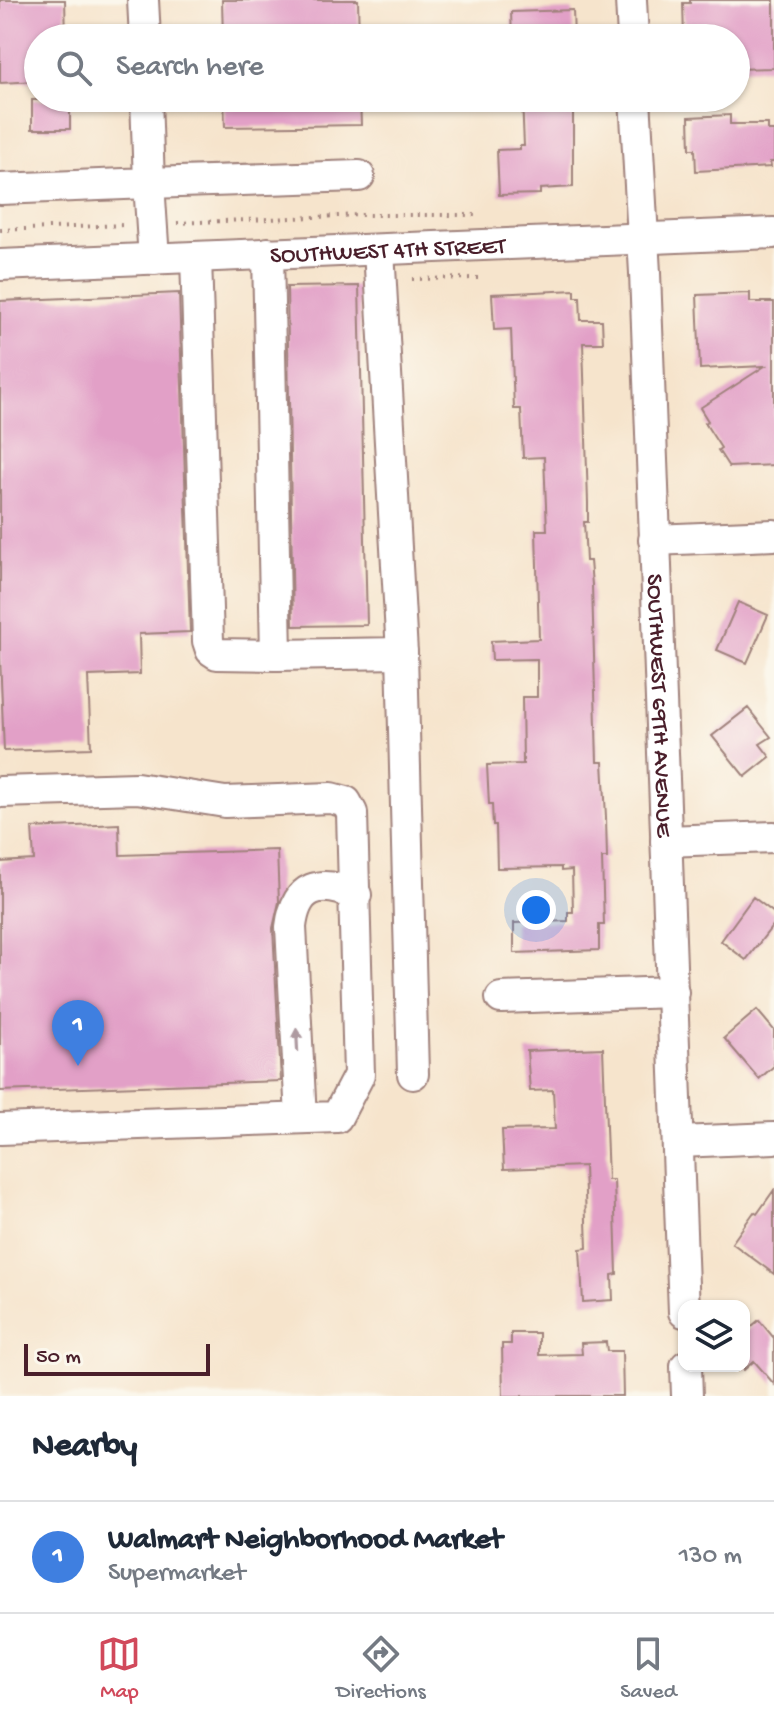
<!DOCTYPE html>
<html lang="en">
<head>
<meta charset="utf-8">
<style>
	body { margin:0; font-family:"Gochi Hand",sans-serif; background:#f6f6f7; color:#1f2937 }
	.controls { position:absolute; right:24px; bottom:24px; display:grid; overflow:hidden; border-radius:16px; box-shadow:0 2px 6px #0004 }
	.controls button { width:72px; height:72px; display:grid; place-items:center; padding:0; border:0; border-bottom:2px solid #e0e1e3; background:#fff; color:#1f2937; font:40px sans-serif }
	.scale { position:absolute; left:24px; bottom:20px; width:186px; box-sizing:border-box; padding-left:8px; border:4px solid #4a1f2b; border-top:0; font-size:22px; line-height:28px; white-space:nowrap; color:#4a1f2b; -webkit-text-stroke:6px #fbf7ec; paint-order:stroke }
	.you { position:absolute; left:536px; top:910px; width:28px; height:28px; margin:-20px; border:6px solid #fff; border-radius:50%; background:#1a73e8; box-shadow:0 0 0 12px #1a73e833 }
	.badge { display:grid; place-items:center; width:52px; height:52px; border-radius:50%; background:#d1495b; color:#fff; font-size:26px; font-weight:700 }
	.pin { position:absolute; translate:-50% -66px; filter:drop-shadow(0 2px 4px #0008) }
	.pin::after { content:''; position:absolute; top:42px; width:28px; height:24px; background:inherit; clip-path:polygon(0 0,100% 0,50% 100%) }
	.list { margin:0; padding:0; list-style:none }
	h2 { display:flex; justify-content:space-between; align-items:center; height:104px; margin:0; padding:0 32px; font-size:34px }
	h2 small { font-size:26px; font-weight:400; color:#747a83 }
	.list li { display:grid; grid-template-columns:52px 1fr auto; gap:24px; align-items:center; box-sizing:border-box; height:112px; padding:0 32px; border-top:2px solid #e0e1e3 }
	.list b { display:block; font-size:30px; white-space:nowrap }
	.list p { margin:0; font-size:26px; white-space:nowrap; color:#747a83 }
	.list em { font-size:26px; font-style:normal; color:#747a83 }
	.icon { flex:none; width:44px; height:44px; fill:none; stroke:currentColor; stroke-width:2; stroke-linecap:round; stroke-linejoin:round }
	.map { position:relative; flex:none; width:774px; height:1396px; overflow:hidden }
	.search { position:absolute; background:#fff; box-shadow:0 2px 6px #0004; left:24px; right:24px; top:24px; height:88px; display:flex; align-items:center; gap:20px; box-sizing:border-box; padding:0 28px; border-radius:44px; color:#747a83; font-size:30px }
	.sheet { height:216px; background:#fff }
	nav { display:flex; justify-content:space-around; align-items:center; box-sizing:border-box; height:112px; border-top:2px solid #e0e1e3; background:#fff; font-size:22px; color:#747a83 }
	nav a { display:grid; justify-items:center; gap:4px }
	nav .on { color:#d1495b }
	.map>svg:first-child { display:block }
	.building { fill:#e2a0c7 }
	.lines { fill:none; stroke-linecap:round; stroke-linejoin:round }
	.minor-casing { stroke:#a0827c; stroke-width:34 }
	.path { stroke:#a0827c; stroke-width:4; stroke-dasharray:2 6; stroke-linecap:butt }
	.minor { stroke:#fff; stroke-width:30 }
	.oneway { fill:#ae9aa0 }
	.labels { text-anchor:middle; stroke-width:7; stroke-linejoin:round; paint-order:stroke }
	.street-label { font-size:24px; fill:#4a1f2b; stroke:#fbf7ec }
</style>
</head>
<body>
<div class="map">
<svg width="774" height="1396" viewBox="0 0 774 1396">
	<rect width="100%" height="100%" fill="#fbf7ec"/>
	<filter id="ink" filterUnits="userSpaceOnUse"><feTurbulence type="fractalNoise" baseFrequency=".0125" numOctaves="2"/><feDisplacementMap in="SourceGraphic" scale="16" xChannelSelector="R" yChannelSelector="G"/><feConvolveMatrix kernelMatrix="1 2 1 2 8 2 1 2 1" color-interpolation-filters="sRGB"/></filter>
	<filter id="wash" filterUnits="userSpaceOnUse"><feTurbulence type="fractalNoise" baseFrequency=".006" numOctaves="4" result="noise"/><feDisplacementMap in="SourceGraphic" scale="32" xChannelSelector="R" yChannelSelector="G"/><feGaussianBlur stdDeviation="1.8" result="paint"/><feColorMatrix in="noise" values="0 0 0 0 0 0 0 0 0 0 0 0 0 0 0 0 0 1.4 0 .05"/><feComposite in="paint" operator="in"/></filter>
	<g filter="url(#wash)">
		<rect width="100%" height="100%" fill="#f6e4cc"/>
		<g id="blocks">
			<path class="building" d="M 0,0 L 65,0 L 66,38 L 38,38 L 38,81 L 0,83 Z
				M 222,0 L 358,0 L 359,38 L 223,38 Z
				M 690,0 L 774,0 L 774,68 L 736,69 L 736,38 L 684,38 L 683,3 L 690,3 Z
				M 573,10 L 574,38 L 512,38 L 511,12 Z
				M 224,98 L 360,98 L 361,125 L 225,127 Z
				M 522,98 L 569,98 L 570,110 L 573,110 L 573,187 L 540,189 L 540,194 L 499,195 L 497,150 L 520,149 L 520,146 L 524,146 Z
				M 32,100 L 70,100 L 70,129 L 32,129 Z
				M 730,115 L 730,124 L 768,124 L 768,131 L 774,131 L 774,162 L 770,162 L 771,167 L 696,171 L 695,149 L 690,149 L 689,117 Z
				M 359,286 L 367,625 L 293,626 L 287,287 Z
				M 575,290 L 575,297 L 580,297 L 581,320 L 602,320 L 603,343 L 583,343 L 588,503 L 588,522 L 584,522 L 586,561 L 590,561 L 592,585 L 597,762 L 603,762 L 606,817 L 607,858 L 602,858 L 604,925 L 599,925 L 599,950 L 514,953 L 514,923 L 568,921 L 568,912 L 573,912 L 572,870 L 561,871 L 561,867 L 497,868 L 496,825 L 493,825 L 492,804 L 489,804 L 487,765 L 523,764 L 522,697 L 537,697 L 537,659 L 492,660 L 491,641 L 539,639 L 536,530 L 547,530 L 544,457 L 523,458 L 521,409 L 514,409 L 511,329 L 494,330 L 492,294 Z
				M 179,293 L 190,632 L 139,634 L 140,674 L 88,676 L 91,748 L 4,751 L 0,656 L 0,301 Z
				M 750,293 L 750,302 L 774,302 L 774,465 L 729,467 L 718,450 L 721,448 L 705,423 L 708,421 L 700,408 L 765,366 L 700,369 L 697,295 Z
				M 738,602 L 768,615 L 747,663 L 717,650 Z
				M 748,708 L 771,737 L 760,744 L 770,757 L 745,777 L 712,736 Z
				M 119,824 L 120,855 L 277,850 L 279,902 L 273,928 L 281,1081 L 0,1091 L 0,862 L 34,860 L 32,828 Z
				M 753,897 L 774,913 L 774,924 L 746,960 L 721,941 Z
				M 757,1010 L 774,1030 L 774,1066 L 759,1079 L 724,1038 Z
				M 603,1048 L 608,1180 L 614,1180 L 617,1274 L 612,1275 L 613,1300 L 583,1302 L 580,1249 L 587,1248 L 584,1166 L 504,1169 L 502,1130 L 555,1129 L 553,1090 L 530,1091 L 527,1051 Z
				M 774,1190 L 774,1274 L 732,1243 L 754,1212 L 757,1214 Z
				M 759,1320 L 774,1338 L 774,1384 L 754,1361 L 744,1370 L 744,1333 Z
				M 511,1333 L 539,1333 L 539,1355 L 582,1354 L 581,1343 L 606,1342 L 607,1351 L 622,1351 L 623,1396 L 503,1396 L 502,1344 L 511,1344 Z"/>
		</g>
	</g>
	<g filter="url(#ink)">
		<use href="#blocks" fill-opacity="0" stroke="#a0827c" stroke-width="2"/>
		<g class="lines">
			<g class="minor-casing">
				<g id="minor">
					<path d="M 143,0 L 145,38"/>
					<path d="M 631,0 L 633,38"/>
					<path id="s1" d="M 635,98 L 645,273 L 684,1312"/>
					<path d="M 0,189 L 149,183 L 146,98"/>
					<path d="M 196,257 L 208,641 L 211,650 L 217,654 L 276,655 L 268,253"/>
					<path d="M 154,259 L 149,183 L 359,176"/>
					<path id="s2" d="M 0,265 L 774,233"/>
					<path d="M 654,540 L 774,535"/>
					<path d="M 402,653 L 413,1074"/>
					<path d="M 276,655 L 402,653 L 379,250"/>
					<path d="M 0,792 L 137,788 L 225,802 L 331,798 L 346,802 L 352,813 L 359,1075 L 337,1117 L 0,1129"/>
					<path d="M 666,841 L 774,837"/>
					<path d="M 501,998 L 673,992"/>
					<path d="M 301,1118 L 291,927 C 296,885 320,879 356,895"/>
					<path d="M 679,1142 L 774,1138"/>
					<path d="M 686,1366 L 687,1396"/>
				</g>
			</g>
			<path class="path" d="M 177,223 L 361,215 L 478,215
				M 0,230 L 124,225
				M 412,279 L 478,278"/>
			<use href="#minor" class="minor"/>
		</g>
		<defs><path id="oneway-solid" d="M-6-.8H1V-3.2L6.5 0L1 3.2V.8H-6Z" transform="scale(2)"/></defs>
		<use class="oneway" href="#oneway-solid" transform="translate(297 1040) rotate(-93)"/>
	</g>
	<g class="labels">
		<g class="street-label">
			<text dy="8" stroke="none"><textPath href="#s2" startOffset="388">SOUTHWEST 4TH STREET</textPath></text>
			<text dy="8" stroke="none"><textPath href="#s1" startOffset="608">SOUTHWEST 69TH AVENUE</textPath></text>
		</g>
	</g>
</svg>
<div class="controls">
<button><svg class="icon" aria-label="layers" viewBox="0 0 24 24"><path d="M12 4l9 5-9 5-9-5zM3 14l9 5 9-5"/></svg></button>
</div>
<div class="scale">50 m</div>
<div class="you"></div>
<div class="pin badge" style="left:78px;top:1066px;background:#3f7fe0">1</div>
<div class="search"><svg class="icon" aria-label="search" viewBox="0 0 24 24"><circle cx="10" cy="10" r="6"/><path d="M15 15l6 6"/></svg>Search here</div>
</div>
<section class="sheet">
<h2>Nearby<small></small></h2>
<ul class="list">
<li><span class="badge" style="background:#3f7fe0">1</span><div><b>Walmart Neighborhood Market</b><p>Supermarket</p></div><em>130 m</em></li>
</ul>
</section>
<nav>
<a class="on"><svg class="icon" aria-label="map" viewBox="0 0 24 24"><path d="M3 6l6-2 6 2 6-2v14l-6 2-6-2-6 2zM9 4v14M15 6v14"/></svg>Map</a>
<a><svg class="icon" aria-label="directions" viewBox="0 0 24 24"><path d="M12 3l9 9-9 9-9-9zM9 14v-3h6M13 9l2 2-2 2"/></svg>Directions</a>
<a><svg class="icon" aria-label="saved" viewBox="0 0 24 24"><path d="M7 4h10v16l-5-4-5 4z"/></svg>Saved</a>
</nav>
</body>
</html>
